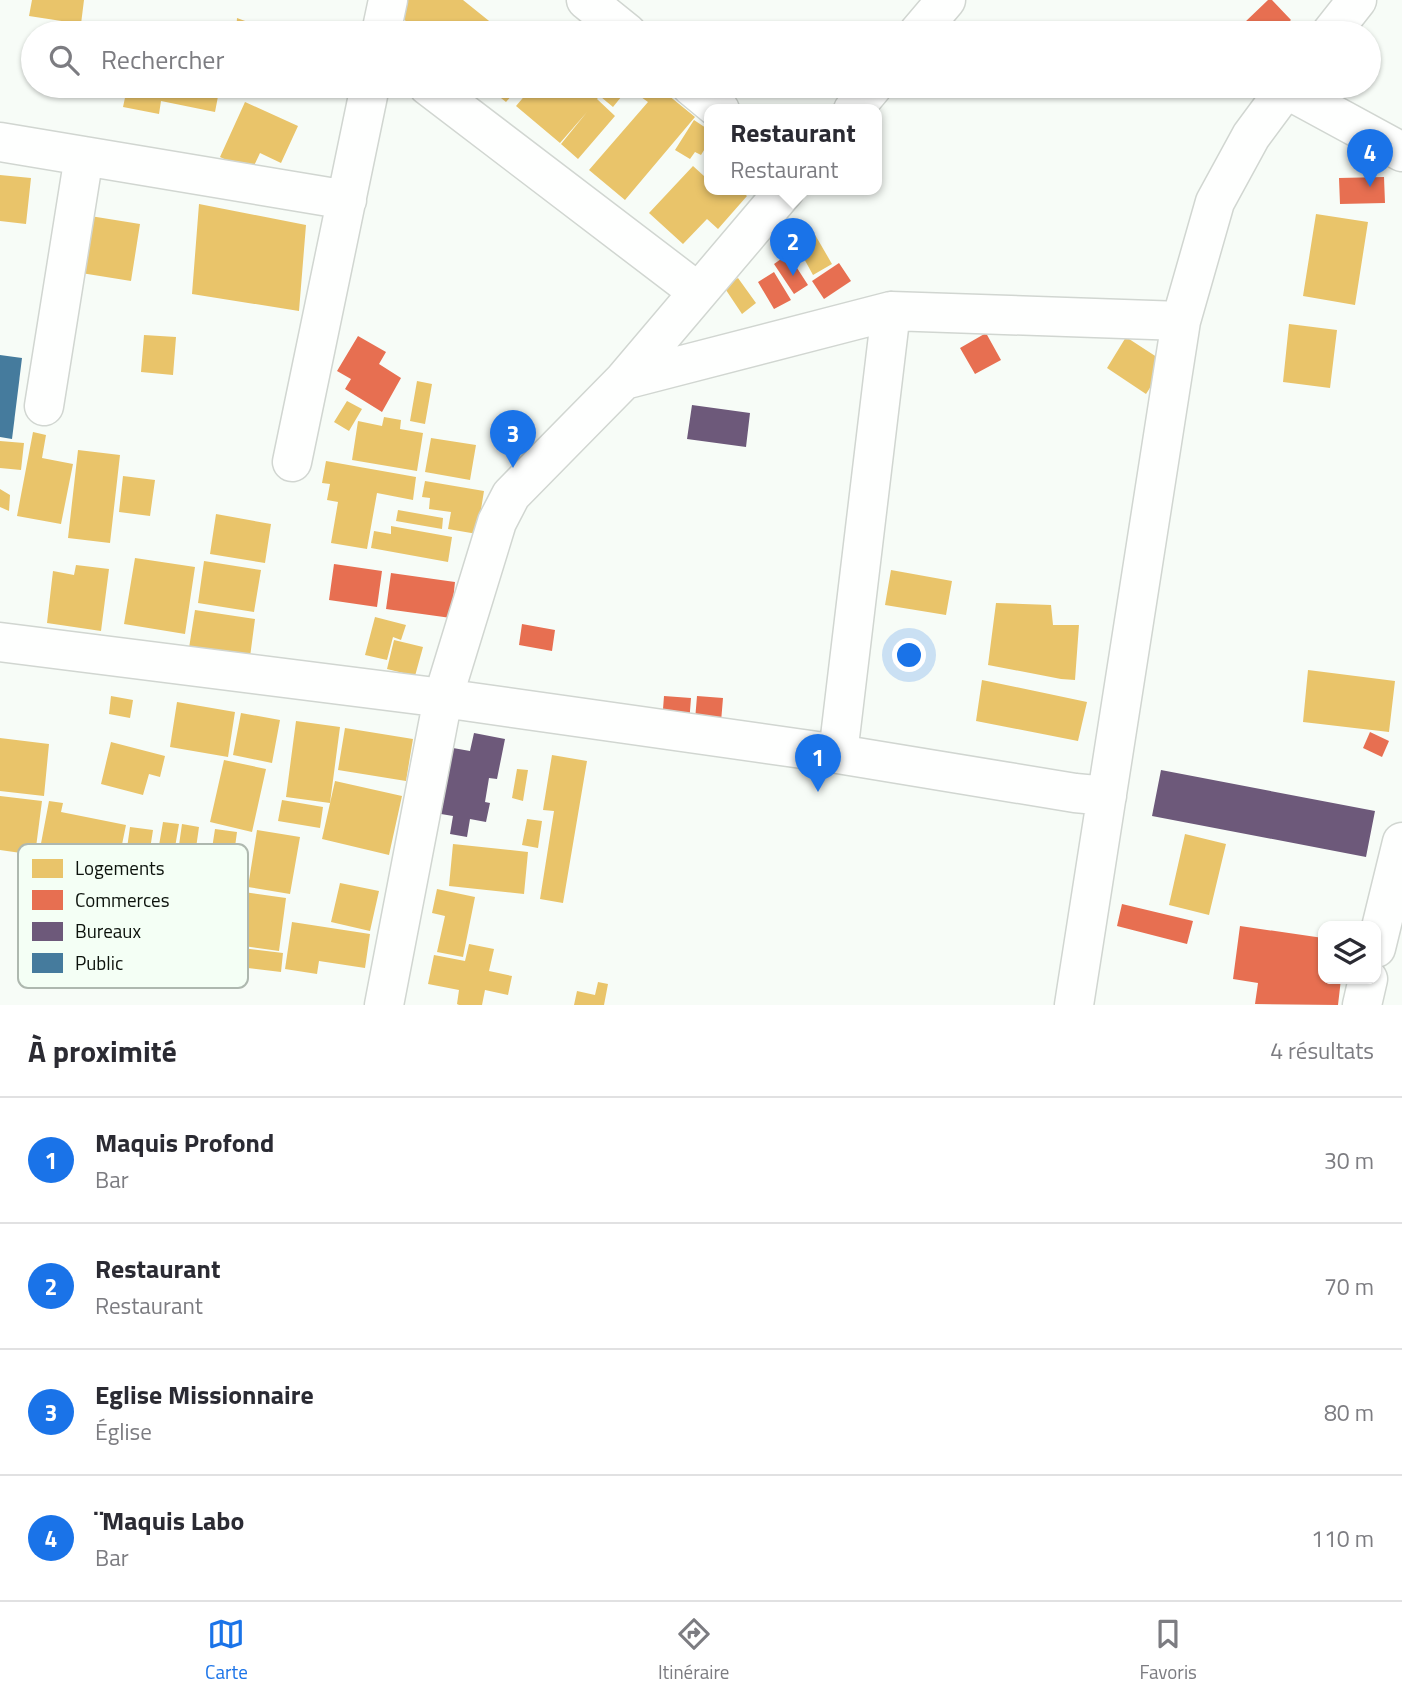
<!DOCTYPE html>
<html lang="fr">
<head>
<meta charset="utf-8">
<style>
	body { margin:0; font-family:"Titillium Web",sans-serif; background:#f2f2f3; color:#2b2b33 }
	.controls { position:absolute; right:21px; bottom:21px; display:grid; overflow:hidden; border-radius:14px; box-shadow:0 2px 5px #0004 }
	.controls button { width:63px; height:63px; display:grid; place-items:center; padding:0; border:0; border-bottom:2px solid #e1e1e2; background:#fff; color:#2b2b33; font:35px sans-serif }
	.you { position:absolute; left:910px; top:656px; width:24px; height:24px; margin:-18px; border:5px solid #fff; border-radius:50%; background:#1a73e8; box-shadow:0 0 0 10px #1a73e833 }
	.badge { display:grid; place-items:center; width:46px; height:46px; border-radius:50%; background:#1a73e8; color:#fff; font-size:23px; font-weight:700 }
	.pin { position:absolute; translate:-50% -58px; filter:drop-shadow(0 2px 4px #0008) }
	.pin::after { content:''; position:absolute; top:37px; width:24px; height:21px; background:inherit; clip-path:polygon(0 0,100% 0,50% 100%) }
	.popup { position:absolute; left:704px; top:104px; width:178px; height:91px; box-sizing:border-box; display:grid; place-content:center; border-radius:14px; background:#fff; filter:drop-shadow(0 2px 5px #0005); font-size:23px; white-space:nowrap; color:#7c7c81 }
	.popup b { font-size:26px; color:#2b2b33 }
	.popup::after { content:''; position:absolute; left:50%; top:100%; margin-left:-14px; border:14px solid transparent; border-top-color:#fff }
	.list { margin:0; padding:0; list-style:none }
	h2 { display:flex; justify-content:space-between; align-items:center; height:91px; margin:0; padding:0 28px; font-size:30px }
	h2 small { font-size:23px; font-weight:400; color:#7c7c81 }
	.list li { display:grid; grid-template-columns:46px 1fr auto; gap:21px; align-items:center; box-sizing:border-box; height:126px; padding:0 28px; border-top:2px solid #e1e1e2 }
	.list b { display:block; font-size:26px; white-space:nowrap }
	.list p { margin:0; font-size:23px; white-space:nowrap; color:#7c7c81 }
	.list em { font-size:23px; font-style:normal; color:#7c7c81 }
	.icon { flex:none; width:38px; height:38px; fill:none; stroke:currentColor; stroke-width:2; stroke-linecap:round; stroke-linejoin:round }
	.map { position:relative; flex:none; width:1402px; height:1005px; overflow:hidden }
	.search { position:absolute; background:#fff; box-shadow:0 2px 5px #0004; left:21px; right:21px; top:21px; height:77px; display:flex; align-items:center; gap:18px; box-sizing:border-box; padding:0 24px; border-radius:38px; color:#7c7c81; font-size:26px }
	.sheet { height:595px; background:#fff }
	nav { display:flex; justify-content:space-around; align-items:center; box-sizing:border-box; height:98px; border-top:2px solid #e1e1e2; background:#fff; font-size:19px; color:#7c7c81 }
	nav a { display:grid; justify-items:center; gap:4px }
	nav .on { color:#1a73e8 }
	.map>svg:first-child { display:block }
	.homes { fill:#e9c46a }
	.shops { fill:#e76f51 }
	.offices { fill:#6d597a }
	.public { fill:#457b9d }
	.lines { fill:none; stroke-linecap:round; stroke-linejoin:round }
	.minor-casing { stroke:#d1d6d1; stroke-width:41 }
	.minor { stroke:#fefffe; stroke-width:38 }
	.key { fill:#f4fff5; stroke:#aeb8af; stroke-width:2 }
	.key-label { font-size:19px; fill:#0c120c }
</style>
</head>
<body>
<div class="map">
<svg width="1402" height="1005" viewBox="0 0 1402 1005">
	<rect width="100%" height="100%" fill="#f7fcf7"/>
	<path class="homes" d="M 32,0 L 84,0 L 81,24 L 29,16 Z
		M 408,0 L 463,0 L 504,33 L 421,33 L 397,14 Z
		M 582,17 L 600,33 L 569,33 Z
		M 237,18 L 264,28 L 263,33 L 236,33 Z
		M 208,21 L 232,26 L 230,33 L 206,33 Z
		M 109,86 L 220,86 L 215,112 L 161,101 L 159,114 L 123,107 L 126,93 L 109,89 Z
		M 486,86 L 520,86 L 506,102 Z
		M 533,86 L 608,86 L 597,99 L 615,116 L 578,159 L 561,144 L 587,112 L 560,143 L 516,106 Z
		M 611,86 L 630,86 L 613,107 L 601,97 Z
		M 650,86 L 657,86 L 695,117 L 625,200 L 589,170 L 648,102 L 641,97 Z
		M 245,102 L 298,126 L 281,163 L 260,153 L 251,172 L 220,157 Z
		M 694,120 L 709,130 L 709,142 L 701,155 L 695,152 L 690,159 L 675,150 Z
		M 693,166 L 704,176 L 709,171 L 709,190 L 741,190 L 747,196 L 718,229 L 707,219 L 683,244 L 649,213 Z
		M 0,175 L 31,178 L 26,224 L 0,221 Z
		M 199,204 L 306,225 L 299,311 L 192,294 Z
		M 1316,214 L 1368,222 L 1355,305 L 1303,296 Z
		M 84,215 L 140,224 L 131,281 L 75,272 Z
		M 814,233 L 832,264 L 813,275 L 796,244 Z
		M 738,278 L 756,303 L 742,314 L 724,287 Z
		M 1289,324 L 1337,330 L 1330,388 L 1283,382 Z
		M 144,335 L 176,337 L 173,375 L 141,372 Z
		M 1126,337 L 1166,363 L 1146,394 L 1107,368 Z
		M 417,381 L 432,384 L 425,424 L 410,421 Z
		M 347,401 L 362,409 L 349,431 L 334,422 Z
		M 384,417 L 401,420 L 400,429 L 423,433 L 417,471 L 352,460 L 358,421 L 382,426 Z
		M 33,432 L 46,435 L 42,458 L 73,464 L 61,524 L 17,516 Z
		M 431,438 L 476,445 L 470,480 L 425,472 Z
		M 0,441 L 24,443 L 21,470 L 0,468 Z
		M 78,450 L 120,455 L 110,543 L 68,538 Z
		M 326,461 L 416,477 L 413,500 L 377,493 L 367,549 L 331,543 L 338,502 L 327,500 L 330,484 L 322,483 Z
		M 123,476 L 155,480 L 150,516 L 119,512 Z
		M 425,481 L 484,491 L 477,534 L 448,529 L 451,512 L 429,509 L 430,498 L 422,497 Z
		M 0,489 L 10,495 L 9,511 L 0,507 Z
		M 398,510 L 443,518 L 442,529 L 396,521 Z
		M 216,514 L 271,524 L 265,563 L 210,554 Z
		M 391,526 L 452,537 L 448,562 L 371,548 L 374,531 L 391,534 Z
		M 135,558 L 195,567 L 185,634 L 124,624 Z
		M 204,561 L 261,570 L 254,612 L 198,603 Z
		M 76,565 L 109,569 L 101,631 L 47,623 L 53,571 L 74,575 Z
		M 891,570 L 952,581 L 946,615 L 885,605 Z
		M 996,603 L 1051,605 L 1053,625 L 1079,625 L 1075,680 L 1061,679 L 988,665 Z
		M 195,610 L 255,619 L 250,657 L 189,648 Z
		M 375,617 L 406,625 L 401,640 L 393,637 L 387,660 L 365,655 Z
		M 394,640 L 423,647 L 415,676 L 387,669 Z
		M 1308,670 L 1395,681 L 1389,732 L 1303,722 Z
		M 982,680 L 1087,702 L 1078,741 L 976,721 Z
		M 111,696 L 133,700 L 130,718 L 109,714 Z
		M 177,702 L 235,712 L 228,757 L 170,747 Z
		M 241,713 L 280,720 L 272,763 L 233,755 Z
		M 296,721 L 340,727 L 330,803 L 286,797 Z
		M 345,728 L 413,739 L 406,781 L 338,770 Z
		M 0,738 L 49,744 L 44,796 L 0,791 Z
		M 111,742 L 165,756 L 160,777 L 149,774 L 143,795 L 101,784 Z
		M 552,755 L 587,761 L 563,903 L 540,899 L 554,811 L 543,810 Z
		M 224,760 L 266,769 L 252,832 L 210,822 Z
		M 517,769 L 528,770 L 523,801 L 512,798 Z
		M 335,781 L 402,796 L 389,855 L 322,839 Z
		M 0,796 L 42,801 L 35,855 L 0,850 Z
		M 282,800 L 323,807 L 320,828 L 278,821 Z
		M 49,801 L 63,803 L 61,812 L 126,825 L 117,869 L 39,854 Z
		M 527,819 L 542,821 L 538,848 L 522,845 Z
		M 163,822 L 179,824 L 173,859 L 157,857 Z
		M 182,824 L 199,827 L 194,862 L 177,859 Z
		M 130,827 L 153,830 L 143,894 L 121,890 Z
		M 215,829 L 237,832 L 230,884 L 207,881 Z
		M 257,830 L 300,837 L 290,894 L 248,887 Z
		M 1185,834 L 1226,844 L 1209,915 L 1169,905 Z
		M 453,844 L 528,852 L 524,894 L 449,886 Z
		M 340,883 L 379,891 L 370,931 L 331,922 Z
		M 209,887 L 286,898 L 279,951 L 202,940 Z
		M 437,889 L 475,897 L 463,957 L 437,952 L 445,916 L 432,913 Z
		M 41,891 L 68,899 L 59,930 L 33,923 Z
		M 74,892 L 115,897 L 110,937 L 69,931 Z
		M 122,899 L 198,910 L 192,953 L 116,941 Z
		M 292,922 L 370,934 L 365,968 L 319,961 L 317,974 L 285,969 Z
		M 469,944 L 494,949 L 489,971 L 512,976 L 508,995 L 485,990 L 482,1005 L 459,1005 L 457,1004 L 459,990 L 428,984 L 434,955 L 465,961 Z
		M 226,946 L 283,953 L 281,972 L 224,965 Z
		M 598,982 L 608,984 L 604,1005 L 574,1005 L 577,991 L 595,995 Z"/>
	<path class="shops" d="M 1268,0 L 1272,0 L 1291,20 L 1277,33 L 1253,33 L 1244,23 Z
		M 1384,177 L 1385,203 L 1340,204 L 1339,178 Z
		M 788,254 L 808,285 L 794,294 L 774,264 Z
		M 839,263 L 851,281 L 824,299 L 812,281 Z
		M 774,272 L 791,300 L 774,309 L 758,282 Z
		M 986,333 L 1001,360 L 975,374 L 960,348 Z
		M 358,336 L 386,352 L 379,364 L 401,378 L 382,412 L 345,389 L 351,379 L 337,371 Z
		M 334,564 L 382,571 L 377,607 L 329,600 Z
		M 391,573 L 455,582 L 451,618 L 386,609 Z
		M 522,624 L 555,630 L 552,651 L 519,645 Z
		M 664,696 L 691,698 L 689,724 L 662,722 Z
		M 697,696 L 723,698 L 720,734 L 694,732 Z
		M 1370,732 L 1389,741 L 1382,757 L 1363,748 Z
		M 1122,904 L 1193,921 L 1187,944 L 1117,926 Z
		M 1240,926 L 1323,938 L 1323,979 L 1341,979 L 1338,1005 L 1255,1004 L 1258,983 L 1233,979 Z"/>
	<path class="offices" d="M 692,405 L 750,413 L 746,447 L 687,439 Z
		M 474,733 L 505,739 L 497,779 L 489,778 L 485,802 L 490,803 L 486,822 L 470,819 L 467,837 L 450,834 L 453,816 L 441,814 L 453,748 L 470,751 Z
		M 1161,770 L 1375,811 L 1366,857 L 1152,816 Z"/>
	<path class="public" d="M 0,355 L 22,358 L 12,439 L 0,437 Z"/>
	<g class="lines">
		<g class="minor-casing">
			<path id="minor" d="M 586,0 L 627,33
				M 381,33 L 388,0
				M 918,33 L 946,0
				M 1331,33 L 1357,0
				M 428,86 L 698,292
				M 691,86 L 720,110
				M 1286,89 L 1402,152
				M 853,110 L 873,86
				M 0,142 L 347,200
				M 624,380 L 891,311 L 1181,321
				M 44,406 L 84,156
				M 292,462 L 370,86
				M 0,642 L 443,698 L 838,754 L 1075,793 L 1107,796
				M 838,754 L 891,311
				M 1376,948 L 1402,842
				M 384,1005 L 443,698 L 497,522 L 511,495 L 624,380 L 785,190
				M 1074,1005 L 1181,321 L 1215,202 L 1251,136 L 1288,86
				M 1362,1005 L 1368,979"/>
		</g>
		<use href="#minor" class="minor"/>
	</g>
	<rect x="18" y="844" width="230" height="144" rx="10" class="key"/>
	<rect x="32" y="859" width="31" height="19" fill="#e9c46a"/>
	<rect x="32" y="890" width="31" height="20" fill="#e76f51"/>
	<rect x="32" y="922" width="31" height="19" fill="#6d597a"/>
	<rect x="32" y="953" width="31" height="20" fill="#457b9d"/>
	<g class="key-label">
		<text x="75" y="875">Logements</text>
		<text x="75" y="907">Commerces</text>
		<text x="75" y="938">Bureaux</text>
		<text x="75" y="970">Public</text>
	</g>
</svg>
<div class="controls">
<button><svg class="icon" aria-label="layers" viewBox="0 0 24 24"><path d="M12 4l9 5-9 5-9-5zM3 14l9 5 9-5"/></svg></button>
</div>
<div class="you"></div>
<div class="pin badge" style="left:818px;top:792px">1</div>
<div class="pin badge" style="left:793px;top:276px">2</div>
<div class="popup"><b>Restaurant</b>Restaurant</div>
<div class="pin badge" style="left:513px;top:468px">3</div>
<div class="pin badge" style="left:1370px;top:187px">4</div>
<div class="search"><svg class="icon" aria-label="search" viewBox="0 0 24 24"><circle cx="10" cy="10" r="6"/><path d="M15 15l6 6"/></svg>Rechercher</div>
</div>
<section class="sheet">
<h2>À proximité<small>4 résultats</small></h2>
<ul class="list">
<li><span class="badge">1</span><div><b>Maquis Profond</b><p>Bar</p></div><em>30 m</em></li>
<li><span class="badge">2</span><div><b>Restaurant</b><p>Restaurant</p></div><em>70 m</em></li>
<li><span class="badge">3</span><div><b>Eglise Missionnaire</b><p>Église</p></div><em>80 m</em></li>
<li><span class="badge">4</span><div><b>¨Maquis Labo</b><p>Bar</p></div><em>110 m</em></li>
</ul>
</section>
<nav>
<a class="on"><svg class="icon" aria-label="map" viewBox="0 0 24 24"><path d="M3 6l6-2 6 2 6-2v14l-6 2-6-2-6 2zM9 4v14M15 6v14"/></svg>Carte</a>
<a><svg class="icon" aria-label="directions" viewBox="0 0 24 24"><path d="M12 3l9 9-9 9-9-9zM9 14v-3h6M13 9l2 2-2 2"/></svg>Itinéraire</a>
<a><svg class="icon" aria-label="saved" viewBox="0 0 24 24"><path d="M7 4h10v16l-5-4-5 4z"/></svg>Favoris</a>
</nav>
</body>
</html>
